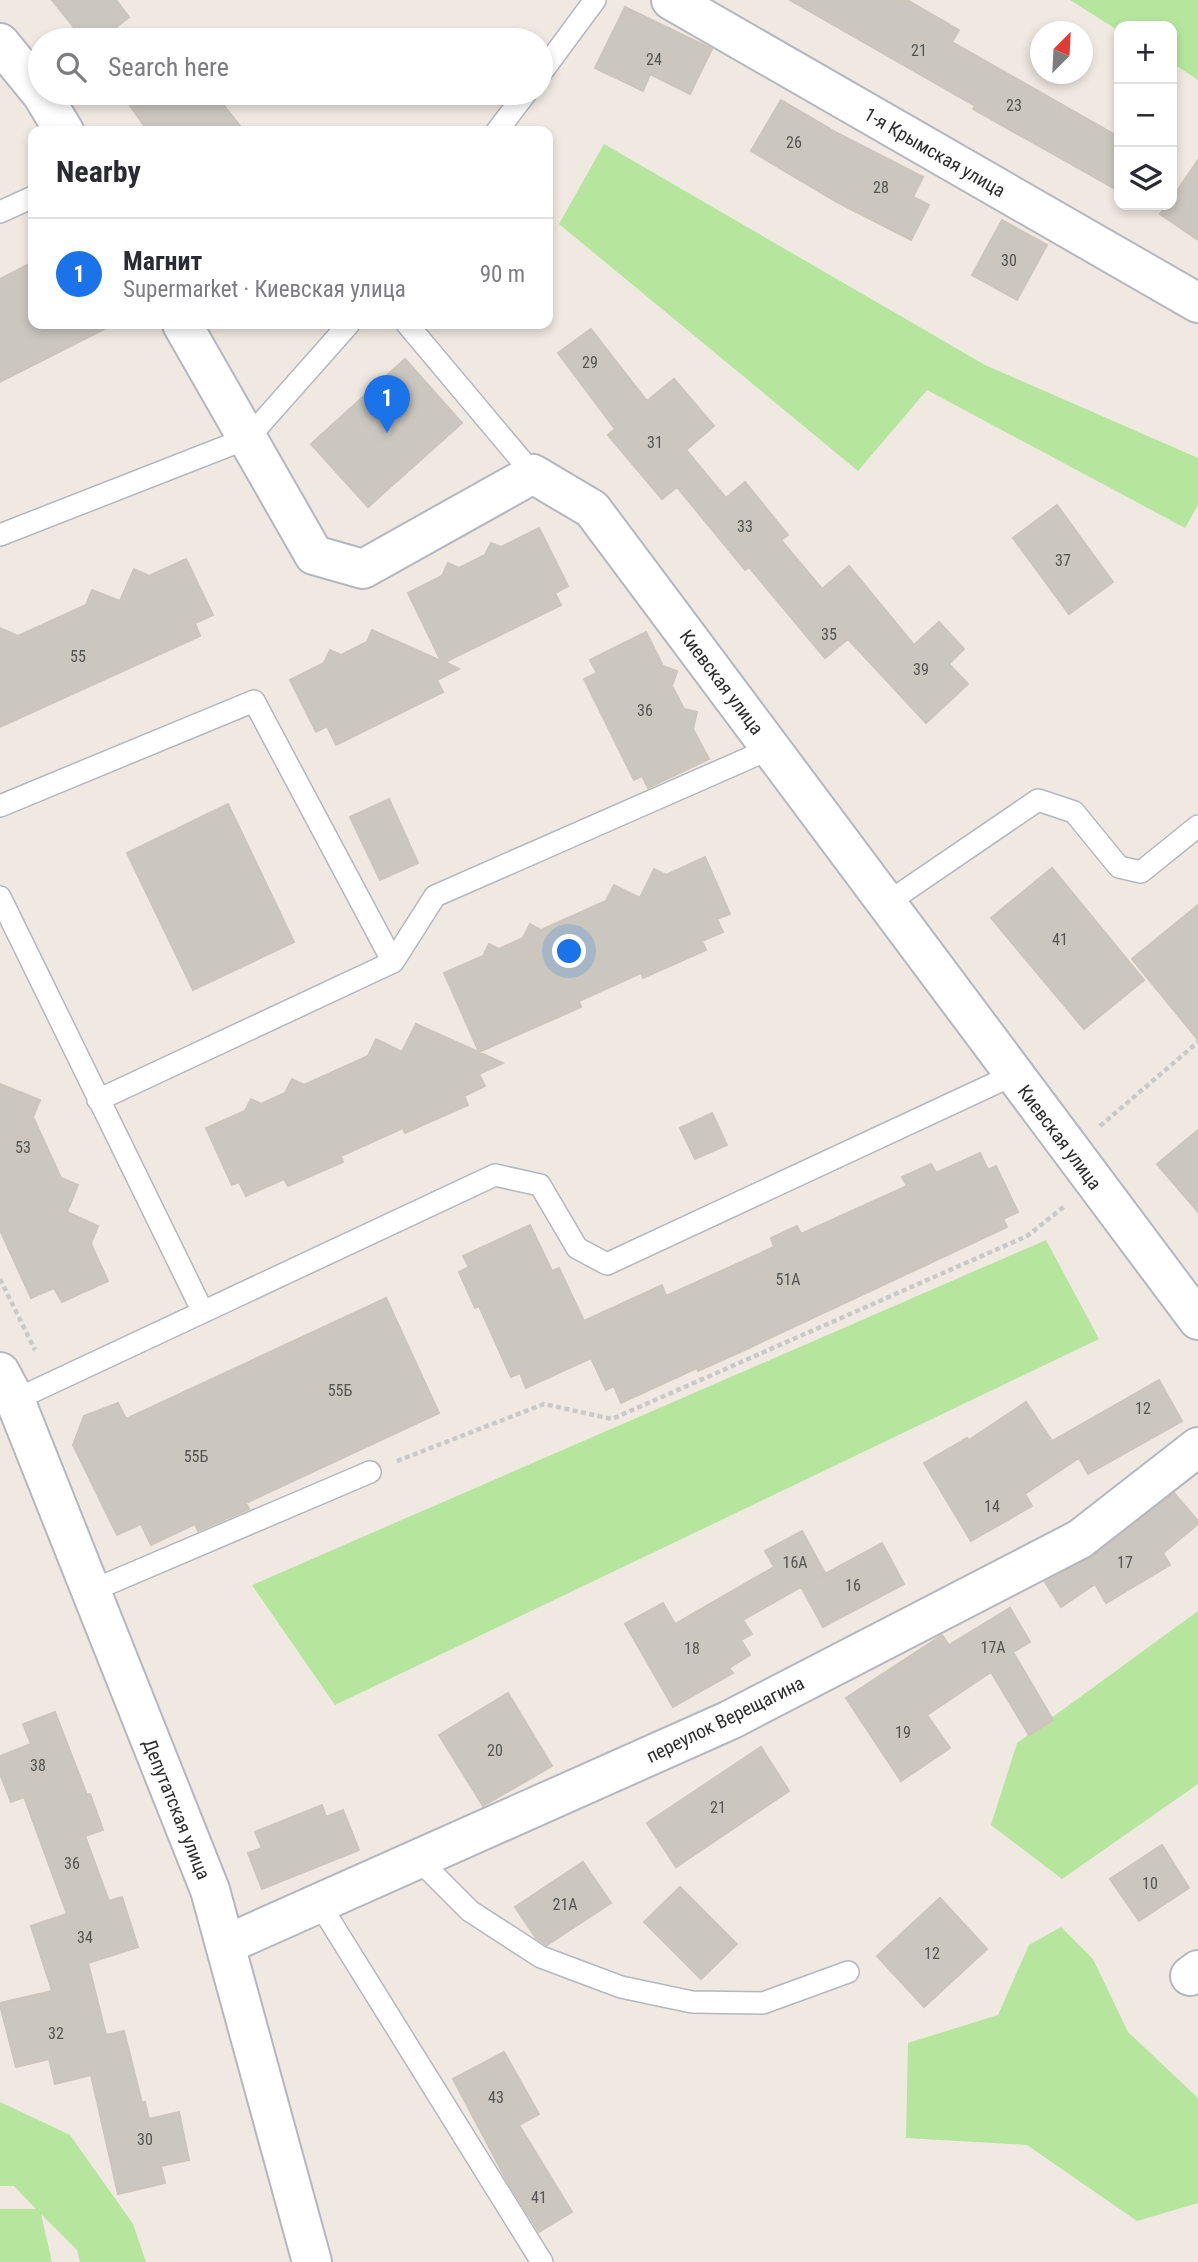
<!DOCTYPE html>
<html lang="en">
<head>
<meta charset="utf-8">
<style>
	body { margin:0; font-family:"Roboto Condensed",sans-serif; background:#f2f2f3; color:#2b2b33 }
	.controls { position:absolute; right:21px; top:21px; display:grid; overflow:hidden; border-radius:14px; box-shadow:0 4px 10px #0003 }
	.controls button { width:63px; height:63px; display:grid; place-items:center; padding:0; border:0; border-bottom:2px solid #e1e1e2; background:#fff; color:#2b2b33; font:35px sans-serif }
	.compass { position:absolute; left:1030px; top:21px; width:63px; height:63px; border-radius:50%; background:#fff; box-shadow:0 4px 10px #0003; rotate:24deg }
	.you { position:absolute; left:570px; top:952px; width:24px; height:24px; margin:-18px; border:5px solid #fff; border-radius:50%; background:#1a73e8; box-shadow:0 0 0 10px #1a73e833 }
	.badge { display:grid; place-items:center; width:46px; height:46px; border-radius:50%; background:#1a73e8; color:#fff; font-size:23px; font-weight:700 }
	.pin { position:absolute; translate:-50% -58px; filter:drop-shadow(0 2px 4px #0008) }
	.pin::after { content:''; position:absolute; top:37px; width:24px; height:21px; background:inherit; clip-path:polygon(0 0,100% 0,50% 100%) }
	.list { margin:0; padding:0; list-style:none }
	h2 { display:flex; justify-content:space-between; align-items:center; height:91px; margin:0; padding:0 28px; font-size:30px }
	h2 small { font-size:23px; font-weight:400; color:#7c7c81 }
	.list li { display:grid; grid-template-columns:46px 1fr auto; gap:21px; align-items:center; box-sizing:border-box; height:112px; padding:0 28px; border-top:2px solid #e1e1e2 }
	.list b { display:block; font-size:26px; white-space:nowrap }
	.list p { margin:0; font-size:23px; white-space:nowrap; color:#7c7c81 }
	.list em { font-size:23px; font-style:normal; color:#7c7c81 }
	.icon { flex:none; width:38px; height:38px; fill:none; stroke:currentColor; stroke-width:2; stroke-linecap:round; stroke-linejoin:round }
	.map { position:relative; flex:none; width:1198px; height:2262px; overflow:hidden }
	.search { position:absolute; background:#fff; box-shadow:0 4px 10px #0003; left:28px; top:28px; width:525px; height:77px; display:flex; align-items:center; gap:18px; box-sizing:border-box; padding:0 24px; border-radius:38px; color:#7c7c81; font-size:26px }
	.panel { position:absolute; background:#fff; box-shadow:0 4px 10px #0003; left:28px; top:126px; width:525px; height:203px; border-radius:14px }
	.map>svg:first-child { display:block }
	.green { fill:#b6e59e }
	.building { fill:#cbc7bf; stroke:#cbc5ba; stroke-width:2 }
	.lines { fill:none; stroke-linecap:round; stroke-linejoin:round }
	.service-casing { stroke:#b4b7c1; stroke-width:24 }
	.minor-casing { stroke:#b4b7c1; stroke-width:42 }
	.path { stroke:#c9c9c9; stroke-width:4.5; stroke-dasharray:5 3.5; stroke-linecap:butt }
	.service { stroke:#fff; stroke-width:21 }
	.minor { stroke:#fff; stroke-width:38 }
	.labels { text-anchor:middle; stroke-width:5; stroke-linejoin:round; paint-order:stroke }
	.number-label { font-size:16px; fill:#555452 }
	.street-label { font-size:19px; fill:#2e2e2e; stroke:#fff }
</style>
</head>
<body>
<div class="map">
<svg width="1198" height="2262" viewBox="0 0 1198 2262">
	<rect width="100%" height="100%" fill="#efe9e1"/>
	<path class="green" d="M 1070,0 L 1198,0 L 1198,80 L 1172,63 L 1172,26 L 1119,26 L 1119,31 Z
		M 604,144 L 985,365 L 1198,458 L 1198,505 L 1185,528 L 927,390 L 858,471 L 559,224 Z
		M 1046,1240 L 1099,1339 L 335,1705 L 252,1585 Z
		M 1198,1611 L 1198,1784 L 1062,1879 L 991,1825 L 1017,1743 Z
		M 1061,1927 L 1093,1959 L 1128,2032 L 1198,2098 L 1198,2203 L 1137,2221 L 1027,2145 L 906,2138 L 908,2043 L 998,2015 L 1029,1945 Z
		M 0,2102 L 70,2135 L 133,2224 L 146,2262 L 80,2262 L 77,2250 L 41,2214 L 52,2262 L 0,2262 L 0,2209 L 36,2209 L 14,2186 L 0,2186 Z"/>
	<path class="building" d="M 52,0 L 116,0 L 129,17 L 100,40 L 84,40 Z
		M 790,0 L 907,0 L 959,30 L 952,42 L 1119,137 L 1119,191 L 973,109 L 975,106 Z
		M 625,7 L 712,49 L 690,94 L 650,74 L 643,91 L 595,68 Z
		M 121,93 L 214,93 L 244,131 L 148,131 Z
		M 781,100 L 839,134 L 923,177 L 913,197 L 929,205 L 911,240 L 837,202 L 751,151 Z
		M 1198,160 L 1198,240 L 1160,214 L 1167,205 L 1172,205 L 1172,198 Z
		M 1002,220 L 1047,245 L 1017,300 L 972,275 Z
		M 33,262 L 33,324 L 114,324 L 0,382 L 0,279 Z
		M 591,329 L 647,401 L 674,379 L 714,426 L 686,450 L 726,498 L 745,482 L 788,535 L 781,540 L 822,589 L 849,566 L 914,645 L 939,622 L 964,649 L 949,664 L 968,684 L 926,723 L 848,639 L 825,658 L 749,567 L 745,570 L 677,487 L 662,499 L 608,435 L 615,429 L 558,353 Z
		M 405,359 L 462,423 L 368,507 L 311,444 Z
		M 1057,505 L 1113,582 L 1069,614 L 1013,538 Z
		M 539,528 L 568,586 L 555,593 L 561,605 L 445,662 L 459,669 L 437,680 L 443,692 L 336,745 L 327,726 L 316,732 L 290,680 L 324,663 L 330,650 L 341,655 L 367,642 L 372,630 L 441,661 L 408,593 L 442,576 L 448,563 L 459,568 L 485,555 L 491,543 L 501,547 Z
		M 186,559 L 213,615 L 195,623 L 200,636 L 0,727 L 0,628 L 18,636 L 86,605 L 92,590 L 120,601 L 134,569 L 149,576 Z
		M 646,632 L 663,666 L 677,671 L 672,686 L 684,709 L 697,712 L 693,729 L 709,759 L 648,788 L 642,776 L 634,780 L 584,679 L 597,673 L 590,660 Z
		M 389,799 L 418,863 L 380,880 L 350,817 Z
		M 228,804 L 294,942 L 193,990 L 127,853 Z
		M 705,857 L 730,914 L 717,919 L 723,932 L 702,941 L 706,950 L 643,978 L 641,973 L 579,1001 L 581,1007 L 479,1052 L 444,973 L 483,956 L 489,944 L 499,949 L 523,938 L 530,924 L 541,930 L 606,901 L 614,885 L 640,898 L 654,869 L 666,875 Z
		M 1052,868 L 1144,980 L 1084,1029 L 991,918 Z
		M 1198,905 L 1198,1040 L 1132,959 Z
		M 416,1024 L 503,1063 L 479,1074 L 485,1086 L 464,1096 L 468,1105 L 405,1133 L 403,1128 L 341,1156 L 343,1162 L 288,1186 L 284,1179 L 246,1196 L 239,1182 L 232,1185 L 206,1128 L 245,1111 L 251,1099 L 261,1104 L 285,1093 L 292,1079 L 304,1085 L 368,1056 L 376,1039 L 402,1052 Z
		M 0,1084 L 40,1100 L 33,1117 L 61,1178 L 78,1185 L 67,1212 L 98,1226 L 91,1244 L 108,1281 L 62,1302 L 54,1288 L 31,1298 L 0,1230 Z
		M 712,1113 L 727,1145 L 695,1159 L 680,1128 Z
		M 1198,1130 L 1198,1212 L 1157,1164 Z
		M 980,1153 L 988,1170 L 996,1166 L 1018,1212 L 1003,1219 L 1007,1227 L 738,1353 L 698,1371 L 697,1368 L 621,1403 L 614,1386 L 606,1390 L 591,1358 L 526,1388 L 520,1373 L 511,1377 L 479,1306 L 475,1308 L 459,1272 L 469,1267 L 463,1256 L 530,1225 L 552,1271 L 559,1268 L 584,1321 L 662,1285 L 666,1296 L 774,1247 L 771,1238 L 797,1226 L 801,1234 L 907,1186 L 902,1177 L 931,1164 L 936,1173 Z
		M 386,1298 L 439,1413 L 246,1503 L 249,1509 L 198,1531 L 195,1524 L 151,1545 L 141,1524 L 117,1535 L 73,1445 L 84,1416 L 118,1403 L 126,1419 Z
		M 1159,1380 L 1182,1421 L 1088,1474 L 1079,1458 L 1025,1494 L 1032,1506 L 971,1541 L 924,1463 L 967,1438 L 969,1440 L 1026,1402 L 1052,1441 Z
		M 1174,1493 L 1198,1521 L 1198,1524 L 1163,1553 L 1170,1565 L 1106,1603 L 1095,1584 L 1061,1607 L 1045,1582 L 1093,1556 Z
		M 802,1531 L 825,1573 L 743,1620 L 752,1634 L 741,1640 L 750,1655 L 729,1668 L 733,1673 L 673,1707 L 625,1624 L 663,1603 L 675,1624 L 774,1567 L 765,1551 Z
		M 882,1543 L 904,1584 L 823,1627 L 801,1587 Z
		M 1010,1608 L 1030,1642 L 1013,1652 L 1053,1720 L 1029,1735 L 991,1672 L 927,1715 L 950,1748 L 901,1781 L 846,1698 L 942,1635 L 949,1645 Z
		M 508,1693 L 552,1766 L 483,1806 L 439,1735 Z
		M 55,1712 L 87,1795 L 90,1794 L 103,1830 L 85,1836 L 109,1901 L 122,1897 L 138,1947 L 88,1963 L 106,2035 L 124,2031 L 142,2103 L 145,2102 L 149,2119 L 179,2112 L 189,2160 L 161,2166 L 165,2183 L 118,2194 L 91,2075 L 55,2084 L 49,2059 L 16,2067 L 0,2005 L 0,2003 L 52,1991 L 31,1926 L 67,1914 L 24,1797 L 11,1802 L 0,1774 L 0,1756 L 31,1744 L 23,1724 Z
		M 761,1747 L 789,1791 L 676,1867 L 647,1823 Z
		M 322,1805 L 326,1817 L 343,1810 L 359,1850 L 262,1889 L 248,1853 L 262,1848 L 255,1832 Z
		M 1162,1845 L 1189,1888 L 1139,1921 L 1110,1879 Z
		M 583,1862 L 611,1903 L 547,1945 L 536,1938 L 515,1907 Z
		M 680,1887 L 737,1944 L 701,1979 L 644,1922 Z
		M 940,1898 L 987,1949 L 924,2007 L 877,1956 Z
		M 504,2052 L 539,2114 L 519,2125 L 572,2212 L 539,2232 L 507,2181 L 453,2079 Z"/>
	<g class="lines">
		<g class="service-casing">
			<path id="service" d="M 541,73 L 595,0
				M 497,131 L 526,93
				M 0,212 L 33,197
				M 407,324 L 533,474
				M 0,535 L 248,438 L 349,324
				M 0,806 L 254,701 L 393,962
				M 0,897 L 203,1312
				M 887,903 L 1038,800 L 1074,812 L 1119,867 L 1141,872 L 1198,826
				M 98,1100 L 393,962 L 435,896 L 772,748
				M 15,1400 L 495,1175 L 540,1185 L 577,1248 L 607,1264 L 1013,1075
				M 91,1591 L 370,1472
				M 418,1859 L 470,1911 L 541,1957 L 621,1987 L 692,2002 L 763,2003 L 848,1972
				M 319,1903 L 542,2262"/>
		</g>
		<g class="minor-casing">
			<path id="minor" d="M 671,0 L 1198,303
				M 0,43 L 40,92
				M 41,93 L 64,131
				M 182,324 L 314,555 L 363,569 L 533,474 L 592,509 L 1198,1320
				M 0,1372 L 15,1400 L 210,1890 L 312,2262
				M 225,1945 L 730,1720 L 1080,1539 L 1198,1447
				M 1190,1976 L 1198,1970"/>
		</g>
		<path class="path" d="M 1100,1126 L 1198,1042
			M 0,1279 L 35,1350
			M 397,1461 L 544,1404 L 612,1419 L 1027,1236 L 1065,1206"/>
		<use href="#service" class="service"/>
		<use href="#minor" class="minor"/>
	</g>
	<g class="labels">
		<g class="number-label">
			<text x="919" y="56">21</text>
			<text x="654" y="65">24</text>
			<text x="1014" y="111">23</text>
			<text x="794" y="148">26</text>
			<text x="881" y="193">28</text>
			<text x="1009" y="266">30</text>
			<text x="590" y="368">29</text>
			<text x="655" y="448">31</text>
			<text x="745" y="532">33</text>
			<text x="1063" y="566">37</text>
			<text x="829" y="640">35</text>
			<text x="78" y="662">55</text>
			<text x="921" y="675">39</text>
			<text x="645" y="716">36</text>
			<text x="1060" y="945">41</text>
			<text x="23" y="1153">53</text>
			<text x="788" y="1285">51А</text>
			<text x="340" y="1396">55Б</text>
			<text x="1143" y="1414">12</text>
			<text x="196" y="1462">55Б</text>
			<text x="992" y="1512">14</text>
			<text x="795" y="1568">16А</text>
			<text x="1125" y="1568">17</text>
			<text x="853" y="1591">16</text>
			<text x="993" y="1653">17А</text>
			<text x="692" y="1654">18</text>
			<text x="903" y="1738">19</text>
			<text x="495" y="1756">20</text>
			<text x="38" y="1771">38</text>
			<text x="718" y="1813">21</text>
			<text x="72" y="1869">36</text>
			<text x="1150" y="1889">10</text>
			<text x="565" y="1910">21А</text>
			<text x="85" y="1943">34</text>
			<text x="932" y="1959">12</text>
			<text x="56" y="2039">32</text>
			<text x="496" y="2103">43</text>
			<text x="145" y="2145">30</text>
			<text x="539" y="2203">41</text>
		</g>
		<g class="street-label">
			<text transform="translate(935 152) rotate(30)" y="7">1-я Крымская улица</text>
			<text transform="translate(722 682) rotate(53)" y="7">Киевская улица</text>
			<text transform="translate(1060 1137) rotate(53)" y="7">Киевская улица</text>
			<text transform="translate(725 1719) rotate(-26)" y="7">переулок Верещагина</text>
			<text transform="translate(177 1809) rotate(68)" y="7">Депутатская улица</text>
		</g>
	</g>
</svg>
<div class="controls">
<button>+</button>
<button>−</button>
<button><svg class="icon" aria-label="layers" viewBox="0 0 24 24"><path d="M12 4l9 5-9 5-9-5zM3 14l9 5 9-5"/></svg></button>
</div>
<svg class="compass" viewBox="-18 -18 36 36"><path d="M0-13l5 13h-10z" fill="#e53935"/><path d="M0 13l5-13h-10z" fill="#7c7c81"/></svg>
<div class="you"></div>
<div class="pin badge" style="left:387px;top:433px">1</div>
<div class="search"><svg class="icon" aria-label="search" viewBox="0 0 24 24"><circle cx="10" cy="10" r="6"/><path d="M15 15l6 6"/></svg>Search here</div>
<section class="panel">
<h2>Nearby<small></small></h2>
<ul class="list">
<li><span class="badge">1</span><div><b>Магнит</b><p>Supermarket · Киевская улица</p></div><em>90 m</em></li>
</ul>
</section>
</div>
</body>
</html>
